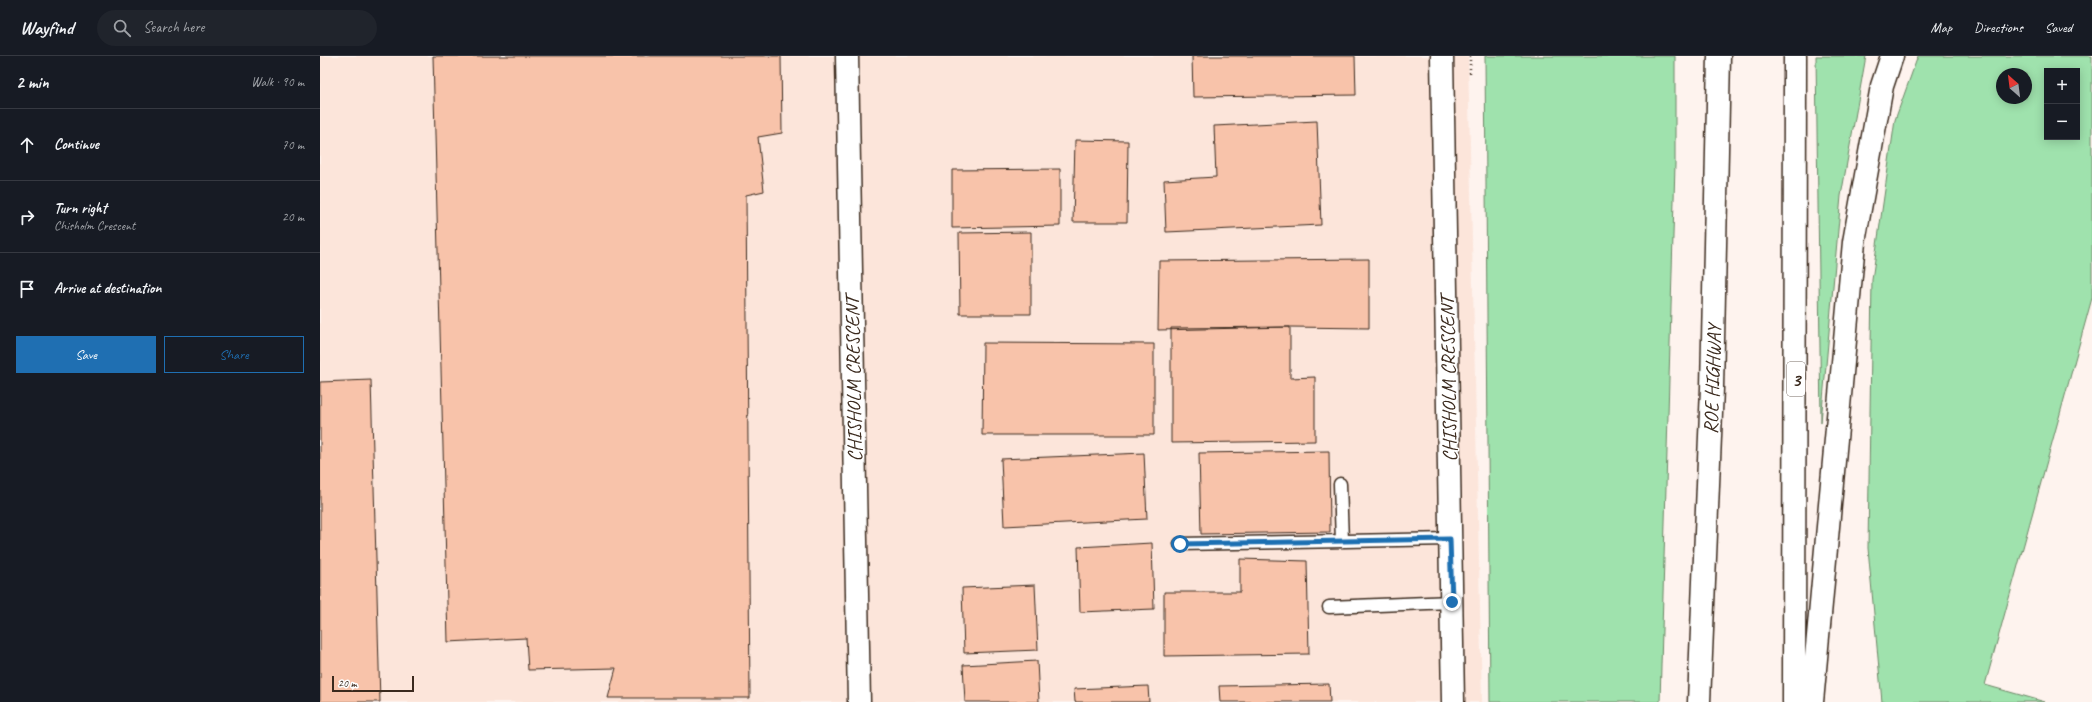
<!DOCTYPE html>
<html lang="en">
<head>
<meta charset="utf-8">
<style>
	body { margin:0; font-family:Caveat,sans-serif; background:#20242c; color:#f1f3f6 }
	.controls { position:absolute; right:12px; top:12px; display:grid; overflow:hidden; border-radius:0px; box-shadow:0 2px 10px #0003 }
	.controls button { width:36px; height:36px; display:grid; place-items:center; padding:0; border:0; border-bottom:1px solid #363941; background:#171b24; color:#f1f3f6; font:20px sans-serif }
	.compass { position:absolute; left:1676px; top:12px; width:36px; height:36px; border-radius:50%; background:#171b24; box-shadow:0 2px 10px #0003; rotate:332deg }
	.scale { position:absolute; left:12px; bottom:10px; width:82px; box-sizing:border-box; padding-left:4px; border:2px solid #3b2a1e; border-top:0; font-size:11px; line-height:14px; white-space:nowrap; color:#3b2a1e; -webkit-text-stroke:3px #fff; paint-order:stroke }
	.stop { position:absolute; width:12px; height:12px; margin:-9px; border:3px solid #1f6fb2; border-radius:50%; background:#fff }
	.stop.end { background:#1f6fb2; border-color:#fff; box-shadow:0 1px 4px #0008 }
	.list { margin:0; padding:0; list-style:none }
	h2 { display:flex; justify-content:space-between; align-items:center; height:52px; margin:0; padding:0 16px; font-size:17px }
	h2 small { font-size:13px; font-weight:400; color:#9ea1a6 }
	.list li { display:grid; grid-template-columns:26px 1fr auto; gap:12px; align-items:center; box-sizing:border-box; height:72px; padding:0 16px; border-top:1px solid #363941 }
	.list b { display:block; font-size:15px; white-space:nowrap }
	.list p { margin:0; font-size:13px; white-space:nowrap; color:#9ea1a6 }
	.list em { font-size:13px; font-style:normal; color:#9ea1a6 }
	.actions { display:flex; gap:8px; padding:12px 16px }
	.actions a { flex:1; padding:9px 0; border:1px solid #1f6fb2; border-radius:0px; text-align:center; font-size:14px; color:#1f6fb2 }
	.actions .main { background:#1f6fb2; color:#fff }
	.icon { flex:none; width:22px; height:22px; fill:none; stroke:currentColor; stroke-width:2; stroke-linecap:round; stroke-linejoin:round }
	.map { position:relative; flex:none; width:1772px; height:646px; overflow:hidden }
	header { display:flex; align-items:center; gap:24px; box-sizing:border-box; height:56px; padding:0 20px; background:#171b24; border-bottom:1px solid #363941 }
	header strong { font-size:19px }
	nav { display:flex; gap:22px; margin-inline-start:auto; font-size:14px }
	.search { width:280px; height:36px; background:#20242c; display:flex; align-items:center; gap:10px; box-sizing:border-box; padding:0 14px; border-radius:22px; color:#9ea1a6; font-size:15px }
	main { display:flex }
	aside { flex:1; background:#171b24 }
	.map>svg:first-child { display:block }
	.built { fill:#fce5da }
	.green { fill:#9fe2ad; stroke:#6d8666; fill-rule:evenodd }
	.building { fill:#f8c3aa; stroke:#3b2a1e }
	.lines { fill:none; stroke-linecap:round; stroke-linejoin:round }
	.service-casing { stroke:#3b2a1e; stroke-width:15 }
	.minor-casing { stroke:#3b2a1e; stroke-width:25 }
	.motorway-casing { stroke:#3b2a1e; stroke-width:25 }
	.path { stroke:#3b2a1e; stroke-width:2.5; stroke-dasharray:1 3; stroke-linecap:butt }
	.service { stroke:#fff; stroke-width:12 }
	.minor { stroke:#fff; stroke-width:22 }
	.motorway { stroke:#fff; stroke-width:22 }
	.route { stroke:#1f6fb2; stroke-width:5 }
	.labels { text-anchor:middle; stroke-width:3; stroke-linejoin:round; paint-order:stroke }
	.shield { fill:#fff; stroke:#766a62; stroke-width:1 }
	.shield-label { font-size:19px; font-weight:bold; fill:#3b2a1e }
	.street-label { font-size:20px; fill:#3b2a1e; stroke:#fff }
</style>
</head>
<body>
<header>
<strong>Wayfind</strong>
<div class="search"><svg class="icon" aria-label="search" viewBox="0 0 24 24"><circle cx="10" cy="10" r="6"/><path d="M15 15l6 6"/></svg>Search here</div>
<nav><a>Map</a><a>Directions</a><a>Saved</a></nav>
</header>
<main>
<aside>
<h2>2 min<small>Walk · 90 m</small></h2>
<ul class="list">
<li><svg class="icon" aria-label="ahead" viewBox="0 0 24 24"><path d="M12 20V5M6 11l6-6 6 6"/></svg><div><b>Continue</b></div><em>70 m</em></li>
<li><svg class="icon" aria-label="right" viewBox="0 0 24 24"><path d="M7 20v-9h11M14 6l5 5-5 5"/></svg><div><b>Turn right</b><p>Chisholm Crescent</p></div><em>20 m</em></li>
<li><svg class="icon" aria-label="arrive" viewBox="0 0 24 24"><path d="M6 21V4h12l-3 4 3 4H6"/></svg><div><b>Arrive at destination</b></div></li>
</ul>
<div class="actions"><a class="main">Save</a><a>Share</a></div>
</aside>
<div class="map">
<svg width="1772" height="646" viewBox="0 0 1772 646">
	<rect width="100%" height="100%" fill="#fef3ee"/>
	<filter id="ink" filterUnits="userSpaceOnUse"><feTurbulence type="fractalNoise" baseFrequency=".025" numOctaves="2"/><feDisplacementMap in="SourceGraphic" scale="8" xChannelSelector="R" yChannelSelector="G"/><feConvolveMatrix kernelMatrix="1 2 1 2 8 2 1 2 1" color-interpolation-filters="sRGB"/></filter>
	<g filter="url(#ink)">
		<path class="built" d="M 0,0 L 1148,0 L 1162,646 L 0,646 Z"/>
		<path class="green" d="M 1165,0 L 1355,0 L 1355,108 L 1340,646 L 1170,646 Z
			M 1496,0 L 1546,0 L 1521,140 L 1501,366 Z
			M 1598,0 L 1772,0 L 1772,242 L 1665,629 L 1725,646 L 1562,646 L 1548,492 L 1552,224 L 1575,64 ZM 1727,15 L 1757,15 L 1757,81 L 1727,81 ZM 1682,18 L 1706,18 L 1706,42 L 1682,42 Z"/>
		<path class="building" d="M 113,0 L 461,0 L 462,77 L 438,81 L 444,135 L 426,139 L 430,642 L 288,642 L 296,612 L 208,614 L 206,582 L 128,586 Z
			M 872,0 L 1035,0 L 1036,39 L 873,41 Z
			M 997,65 L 1001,169 L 846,176 L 844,124 L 896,121 L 894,70 Z
			M 755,84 L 808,85 L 807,166 L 753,166 Z
			M 740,113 L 740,170 L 632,172 L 632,114 Z
			M 711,176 L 711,258 L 640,258 L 639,177 Z
			M 1049,203 L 1049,272 L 970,271 L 838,274 L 839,205 Z
			M 970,271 L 970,322 L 995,321 L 995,385 L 851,387 L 851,272 Z
			M 663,287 L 834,288 L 834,379 L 662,379 Z
			M 51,324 L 60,646 L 0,646 L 0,326 Z
			M 1009,395 L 1010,476 L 881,478 L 879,397 Z
			M 824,397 L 827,463 L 684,470 L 681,403 Z
			M 832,487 L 834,553 L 760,556 L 758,491 Z
			M 920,503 L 987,505 L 989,598 L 844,600 L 844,536 L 920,536 Z
			M 715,529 L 718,594 L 644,597 L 642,532 Z
			M 717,605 L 719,646 L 645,646 L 643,609 Z
			M 1009,628 L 1010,646 L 900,646 L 899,630 Z
			M 828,630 L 829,646 L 755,646 L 754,633 Z"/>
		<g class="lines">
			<g class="service-casing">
				<path id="service" d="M 1020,428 L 1022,485
					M 860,488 L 1131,483
					M 1009,551 L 1132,546"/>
			</g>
			<g class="minor-casing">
				<path id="minor" d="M 527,0 L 539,646
					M 1122,0 L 1133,646"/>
			</g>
			<g class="motorway-casing">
				<path id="motorway" d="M 1379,646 L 1392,332 L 1399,0
					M 1474,646 L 1475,0
					M 1492,646 L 1534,186 L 1562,30 L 1572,0"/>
			</g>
			<path class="path" d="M 1150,0 L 1150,18"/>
			<use href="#service" class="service"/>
			<use href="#minor" class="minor"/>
			<use href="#motorway" class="motorway"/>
		</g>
	</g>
	<g class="lines" filter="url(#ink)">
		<path class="route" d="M 860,488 L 1130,483 L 1132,546"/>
	</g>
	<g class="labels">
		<rect class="shield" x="1467" y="306" width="18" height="34" rx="3"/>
		<g class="shield-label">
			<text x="1476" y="330">3</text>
		</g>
		<g class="street-label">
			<text transform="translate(533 323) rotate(-91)" y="7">CHISHOLM CRESCENT</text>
			<text transform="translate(1128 323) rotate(-91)" y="7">CHISHOLM CRESCENT</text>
			<text transform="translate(1392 323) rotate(-88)" y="7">ROE HIGHWAY</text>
		</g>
	</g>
</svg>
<div class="controls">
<button>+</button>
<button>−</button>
</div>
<svg class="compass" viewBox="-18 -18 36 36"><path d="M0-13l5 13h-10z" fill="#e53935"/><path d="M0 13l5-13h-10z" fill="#9ea1a6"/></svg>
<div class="scale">20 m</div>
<div class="stop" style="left:860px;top:488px"></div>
<div class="stop end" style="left:1132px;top:546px"></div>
</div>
</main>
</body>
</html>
